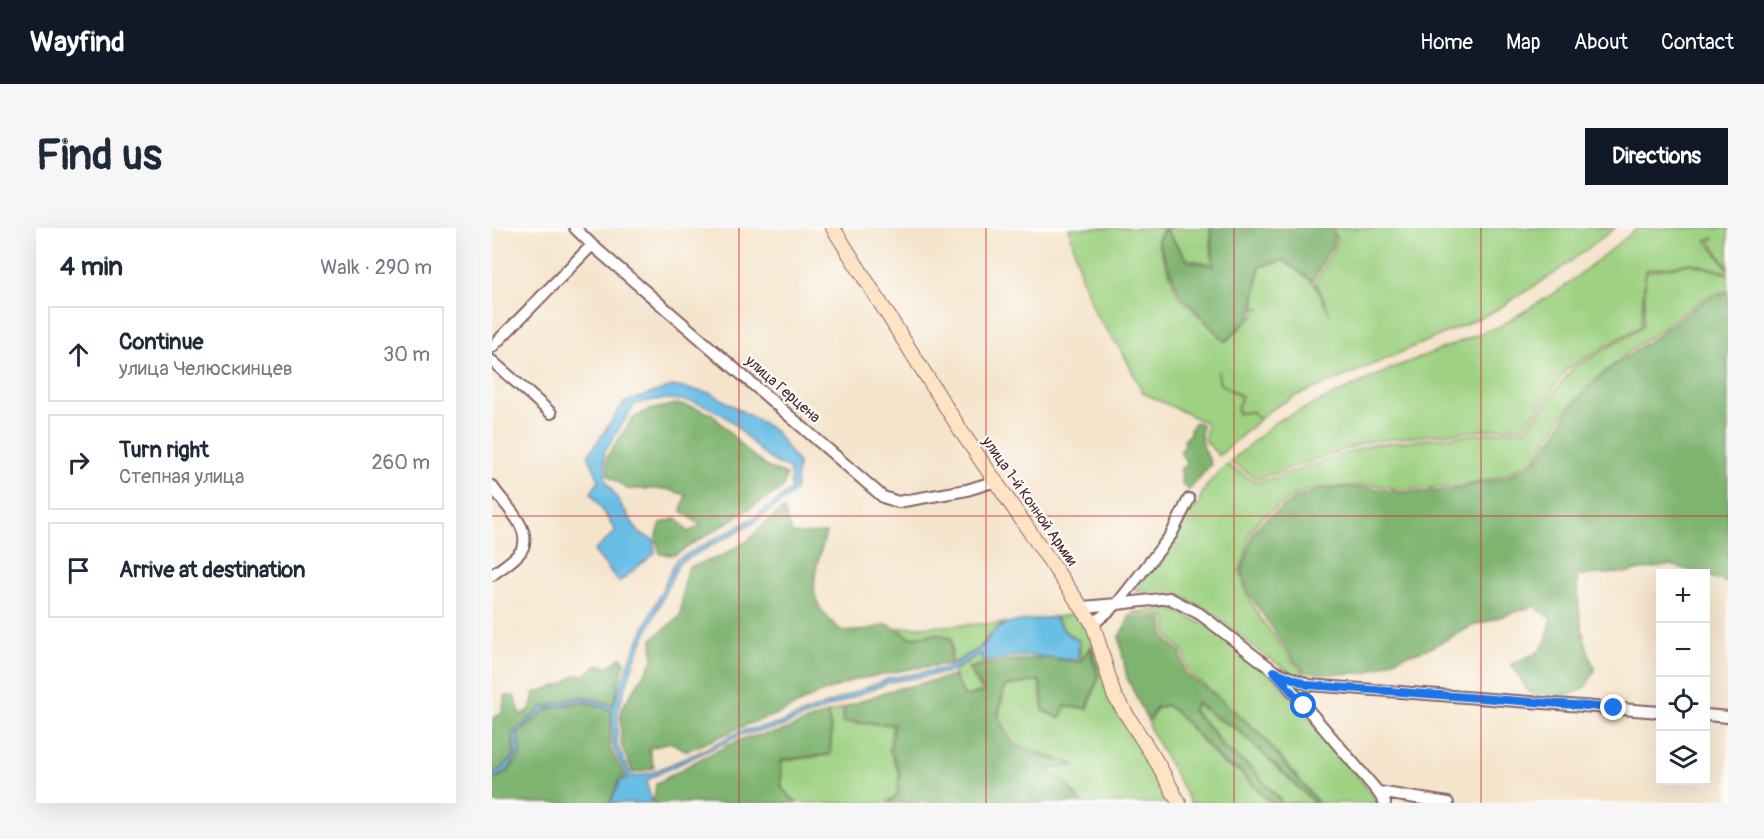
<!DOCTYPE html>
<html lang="en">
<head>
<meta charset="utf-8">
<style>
	body { margin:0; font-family:Pangolin,sans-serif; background:#f6f6f7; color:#1f2937 }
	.controls { position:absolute; right:18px; bottom:18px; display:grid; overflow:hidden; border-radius:0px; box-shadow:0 6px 24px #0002 }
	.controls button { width:54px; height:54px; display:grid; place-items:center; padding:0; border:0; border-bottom:2px solid #e0e1e3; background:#fff; color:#1f2937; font:30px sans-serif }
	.stop { position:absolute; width:18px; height:18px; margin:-14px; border:4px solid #1a73e8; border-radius:50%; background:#fff }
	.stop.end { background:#1a73e8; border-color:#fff; box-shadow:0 2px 6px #0008 }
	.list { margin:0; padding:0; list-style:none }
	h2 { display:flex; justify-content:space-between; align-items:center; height:78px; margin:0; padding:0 24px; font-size:26px }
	h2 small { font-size:20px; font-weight:400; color:#747a83 }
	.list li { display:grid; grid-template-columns:39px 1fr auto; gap:18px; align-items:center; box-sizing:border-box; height:96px; margin:0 12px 12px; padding:0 12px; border:2px solid #e0e1e3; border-radius:0px }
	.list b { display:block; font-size:22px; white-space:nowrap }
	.list p { margin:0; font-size:20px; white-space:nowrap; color:#747a83 }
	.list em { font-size:20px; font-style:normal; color:#747a83 }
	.icon { flex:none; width:33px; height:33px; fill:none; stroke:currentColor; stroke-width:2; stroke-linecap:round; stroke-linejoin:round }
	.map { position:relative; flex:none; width:1236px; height:575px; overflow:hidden; border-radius:0px }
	header { display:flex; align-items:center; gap:36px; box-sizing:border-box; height:84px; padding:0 30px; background:#111827; color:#fff }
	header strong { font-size:28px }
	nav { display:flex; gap:33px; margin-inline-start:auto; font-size:21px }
	.intro { display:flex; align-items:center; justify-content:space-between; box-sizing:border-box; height:144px; padding:0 36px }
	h1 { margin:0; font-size:42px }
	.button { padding:15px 27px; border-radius:0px; background:#111827; color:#fff; font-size:21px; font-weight:700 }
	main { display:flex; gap:36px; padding:0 36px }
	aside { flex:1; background:#fff; border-radius:0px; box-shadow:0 6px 24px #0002 }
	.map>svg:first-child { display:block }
	.green { fill:#9ed282; stroke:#747856; stroke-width:1.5 }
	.forest { fill:#7eb470; stroke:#646a4e; stroke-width:1.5 }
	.water { fill:#69bee5; stroke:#5a6e88; stroke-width:1.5 }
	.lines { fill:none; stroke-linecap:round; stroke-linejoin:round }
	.minor-casing { stroke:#866463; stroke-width:14 }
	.secondary-casing { stroke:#866463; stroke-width:16 }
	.minor { stroke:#fff; stroke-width:10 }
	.secondary { stroke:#fee4c5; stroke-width:14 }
	.route { stroke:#1a73e8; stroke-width:8 }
	.grid { fill:none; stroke:#d62828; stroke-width:1.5; stroke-opacity:0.55 }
	.labels { text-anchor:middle; stroke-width:4.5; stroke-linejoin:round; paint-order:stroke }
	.street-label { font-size:15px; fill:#4a1f2b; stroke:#fdfcf7 }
</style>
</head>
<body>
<header>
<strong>Wayfind</strong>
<nav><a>Home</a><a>Map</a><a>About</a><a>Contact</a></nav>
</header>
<div class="intro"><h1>Find us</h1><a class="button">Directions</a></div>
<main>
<aside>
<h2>4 min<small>Walk · 290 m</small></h2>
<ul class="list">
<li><svg class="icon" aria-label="ahead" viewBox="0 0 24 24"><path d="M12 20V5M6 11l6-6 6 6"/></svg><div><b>Continue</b><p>улица Челюскинцев</p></div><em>30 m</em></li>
<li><svg class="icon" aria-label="right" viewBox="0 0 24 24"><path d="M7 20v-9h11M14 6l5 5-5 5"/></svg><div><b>Turn right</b><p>Степная улица</p></div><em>260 m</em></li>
<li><svg class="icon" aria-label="arrive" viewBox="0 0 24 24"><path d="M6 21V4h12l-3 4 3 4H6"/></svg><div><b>Arrive at destination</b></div></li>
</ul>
</aside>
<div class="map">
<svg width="1236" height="575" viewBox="0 0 1236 575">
	<rect width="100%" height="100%" fill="#fdfcf7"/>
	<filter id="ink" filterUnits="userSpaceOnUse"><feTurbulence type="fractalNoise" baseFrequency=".0167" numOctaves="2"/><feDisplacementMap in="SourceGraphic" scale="12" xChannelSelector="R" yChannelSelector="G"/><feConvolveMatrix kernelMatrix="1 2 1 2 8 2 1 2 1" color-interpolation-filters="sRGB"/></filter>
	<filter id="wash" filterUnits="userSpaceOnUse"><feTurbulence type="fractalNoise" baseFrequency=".008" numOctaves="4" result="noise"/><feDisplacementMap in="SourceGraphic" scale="24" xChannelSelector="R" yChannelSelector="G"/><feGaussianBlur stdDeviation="1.35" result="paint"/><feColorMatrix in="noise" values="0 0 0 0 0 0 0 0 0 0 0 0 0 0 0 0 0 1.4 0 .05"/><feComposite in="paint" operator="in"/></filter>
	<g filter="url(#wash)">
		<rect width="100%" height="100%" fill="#f5e4cc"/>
		<path class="green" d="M 577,0 L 672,0 L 665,13 L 686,67 L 733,114 L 763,87 L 763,80 L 769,81 L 762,79 L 768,39 L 791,33 L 823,56 L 838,87 L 824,54 L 846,14 L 841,0 L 1123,0 L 1063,45 L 999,85 L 866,143 L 801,169 L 777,183 L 768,191 L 760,183 L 747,185 L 746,180 L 750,168 L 728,155 L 726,142 L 727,155 L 749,169 L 745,180 L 746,186 L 759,184 L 767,192 L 727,228 L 713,212 L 715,195 L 651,165 L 630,123 L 604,87 L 590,52 Z
			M 673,0 L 718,0 L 720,36 L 696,31 Z
			M 1146,0 L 1236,0 L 1236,40 L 1217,12 L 1223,10 L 1214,12 L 1236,41 L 1236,44 L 1200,35 L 1153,42 L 1149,98 L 1076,140 L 1033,198 L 878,213 L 766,251 L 738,234 L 785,193 L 901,140 L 1008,98 L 1069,61 Z
			M 1199,36 L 1236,46 L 1236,62 L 1214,69 L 1143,119 L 1099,155 L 1075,181 L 1042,232 L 1009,248 L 967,259 L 910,261 L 880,257 L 822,260 L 801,268 L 768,291 L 757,304 L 755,323 L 748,342 L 754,366 L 769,391 L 802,435 L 818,451 L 808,450 L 770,426 L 717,383 L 684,365 L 643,363 L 698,283 L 706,278 C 710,260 721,249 735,237 L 766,255 L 879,217 L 1035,201 L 1080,141 L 1151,99 L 1154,44 Z
			M 677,380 L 720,400 L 780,448 L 848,525 L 886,575 L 827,575 L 769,506 L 696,443 L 692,424 L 676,409 L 674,390 L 639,385 Z
			M 585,386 L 599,411 L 609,445 L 625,485 L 654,528 L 680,575 L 589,575 L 576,556 L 556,542 L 584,537 L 522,516 L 507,489 L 513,459 L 547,453 L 551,483 L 568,491 L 573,479 L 596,481 L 607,449 L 599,418 L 588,433 L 588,413 L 573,403 L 563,389 Z
			M 512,395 L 499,404 L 488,420 L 460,436 L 460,410 L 446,405 L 418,409 L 406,400 Z
			M 488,426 L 491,436 L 476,440 L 490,463 L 473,468 L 461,444 Z
			M 704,476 L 724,491 L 744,501 L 822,575 L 791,575 L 759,539 L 732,519 L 721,503 L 702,483 Z
			M 674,478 L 684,485 L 732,537 L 746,543 L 778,575 L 699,575 L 658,501 L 657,495 L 665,480 Z
			M 351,480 L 350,495 L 400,497 L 397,522 L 407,545 L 404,567 L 395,575 L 306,575 L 290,560 L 290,533 L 338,527 L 340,504 L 336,485 Z"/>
		<path class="forest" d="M 719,0 L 839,0 L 843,13 L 821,53 L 792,32 L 767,38 L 760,87 L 734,113 L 688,66 L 666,13 L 673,1 L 695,33 L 722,38 Z
			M 1236,64 L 1236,355 L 1214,348 L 1214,346 L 1206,345 L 1179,337 L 1132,345 L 1085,347 C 1085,381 1090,411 1103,442 C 1100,447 1097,455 1093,459 C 1080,471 1054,467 1038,466 L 1019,436 C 1050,423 1053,426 1059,391 L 1042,378 L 980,398 L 938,420 L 908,429 L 875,445 L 836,446 L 814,444 L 803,433 L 756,365 L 750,342 L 757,323 L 760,305 L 771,293 L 802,271 L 824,262 L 852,260 L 879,260 L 908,264 L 947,263 L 966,261 L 1011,250 L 1043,234 L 1062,208 L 1078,181 L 1100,157 L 1119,140 L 1215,71 Z
			M 184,176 L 200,179 L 220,186 L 254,222 L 275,239 L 294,247 L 291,260 L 183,327 L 168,326 L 164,310 L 169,295 L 185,290 L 196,304 L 209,298 L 189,282 L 194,267 L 174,261 L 135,261 L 116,247 L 115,229 L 140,191 L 154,183 Z
			M 704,194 L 710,196 L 709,213 L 719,236 L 697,262 L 690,256 L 689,240 L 696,237 L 688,224 L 693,217 L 692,213 L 698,205 L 698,201 L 701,199 L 701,196 Z
			M 292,281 L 300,306 L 334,305 C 322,348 309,374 352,404 L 374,402 L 396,396 L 418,410 L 445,407 L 459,411 L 458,436 L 423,440 L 362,452 L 324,467 L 291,484 L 254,497 L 195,523 L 178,514 L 157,521 L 162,540 L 141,545 L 129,516 L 129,481 L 161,433 L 160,411 L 188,388 L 193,349 L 197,339 L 228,329 L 257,312 L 274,294 Z
			M 638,388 L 671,392 L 673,411 L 689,425 L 693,445 L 728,471 L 768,506 L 826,575 L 823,575 L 745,500 L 725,489 L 704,474 L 700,483 L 720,504 L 731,520 L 758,539 L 790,575 L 780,575 L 747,542 L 733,536 L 685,484 L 674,477 L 664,479 L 656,493 L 635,450 L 627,409 Z
			M 598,419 L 606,449 L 595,480 L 573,478 L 568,490 L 552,482 L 548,452 L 512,458 L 505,490 L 521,518 L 582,537 L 553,542 L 575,557 L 588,575 L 397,575 L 406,567 L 408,545 L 399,522 L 402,496 L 351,493 L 353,479 L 396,463 L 461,448 L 472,469 L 493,464 L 478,441 L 512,433 L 548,430 L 588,434 Z
			M 129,429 L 133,434 L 121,477 L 91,468 L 53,478 L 20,506 L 22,527 L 9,541 L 0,546 L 0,498 L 1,490 L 10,485 L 13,468 L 22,468 L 29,487 L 38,482 L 42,465 L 71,456 L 83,447 L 92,447 L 106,437 L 117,438 Z
			M 91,474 L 119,482 L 118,520 L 133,549 L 127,551 L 118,575 L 0,575 L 0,552 L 16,544 L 29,527 L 26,507 L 56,481 Z
			M 335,485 L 339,504 L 338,526 L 289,532 L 289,560 L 304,575 L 159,575 L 162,572 L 164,556 L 208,531 L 252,510 L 288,504 Z"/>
		<path class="water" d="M 180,158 L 219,165 L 282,202 L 306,235 L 303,264 L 263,294 L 187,335 L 146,423 L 126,481 L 125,517 L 140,549 L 159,545 L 205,525 L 249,503 L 286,496 L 398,450 L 456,440 L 489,420 L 501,405 L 514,395 L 562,389 L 573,404 L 587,414 L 586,432 C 548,429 531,423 493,435 L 488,425 L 458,444 L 398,454 L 286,500 L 251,506 L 160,549 L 154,555 L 160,571 L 156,575 L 119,575 L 128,553 L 136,550 L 121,519 L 120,482 L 91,472 L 56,480 L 25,506 L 27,526 L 15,543 L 0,551 L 0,547 L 10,541 L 24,527 L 21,506 L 53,478 L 90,469 L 121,478 L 142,422 L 184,332 L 260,291 L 299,262 L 298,241 C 272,232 263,217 244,198 C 217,171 178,166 143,176 L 112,225 L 114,253 L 147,305 L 162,312 L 163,325 L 127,354 L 102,323 L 124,303 L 99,265 L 107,252 L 96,227 L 132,175 Z"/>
	</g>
	<g filter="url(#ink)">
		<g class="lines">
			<g class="minor-casing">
				<path id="minor" d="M 83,0 L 100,17 L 391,269 L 406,274 L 475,262 L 504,253
					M 0,119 L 100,17
					M 0,133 L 59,185
					M 0,258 C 11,276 43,302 29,323 C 23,332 9,340 0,347
					M 591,379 L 625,376 L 679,307 L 697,271
					M 601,396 L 625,376 L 677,370 L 708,386 L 782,443 L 817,457 L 1168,484
					M 784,444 L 886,564 L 893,575
					M 1214,487 L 1236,489
					M 886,564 L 956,575"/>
			</g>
			<g class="secondary-casing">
				<path id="secondary" d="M 341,0 L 471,206 L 601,396 L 622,467 L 666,536 L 687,575"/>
			</g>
			<use href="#minor" class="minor"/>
			<use href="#secondary" class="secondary"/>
		</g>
	</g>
	<g class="lines" filter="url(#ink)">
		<path class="route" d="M 812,478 L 782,443 L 816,457 L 1122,480"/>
	</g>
	<path class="grid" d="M 247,0 L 247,575M 494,0 L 494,575M 742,0 L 742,575M 989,0 L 989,575M 0,288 L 1236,288"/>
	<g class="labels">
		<g class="street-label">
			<text transform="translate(291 161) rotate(41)" y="5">улица Герцена</text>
			<text transform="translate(538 273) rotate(55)" y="5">улица 1-й Конной Армии</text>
		</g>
	</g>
</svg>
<div class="controls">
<button>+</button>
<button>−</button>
<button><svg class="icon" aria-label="locate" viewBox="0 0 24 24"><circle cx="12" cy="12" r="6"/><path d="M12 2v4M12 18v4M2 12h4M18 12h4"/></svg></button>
<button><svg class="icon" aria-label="layers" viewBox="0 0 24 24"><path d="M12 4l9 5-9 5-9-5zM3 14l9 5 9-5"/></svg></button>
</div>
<div class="stop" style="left:812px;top:478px"></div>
<div class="stop end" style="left:1122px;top:480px"></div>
</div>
</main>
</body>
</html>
